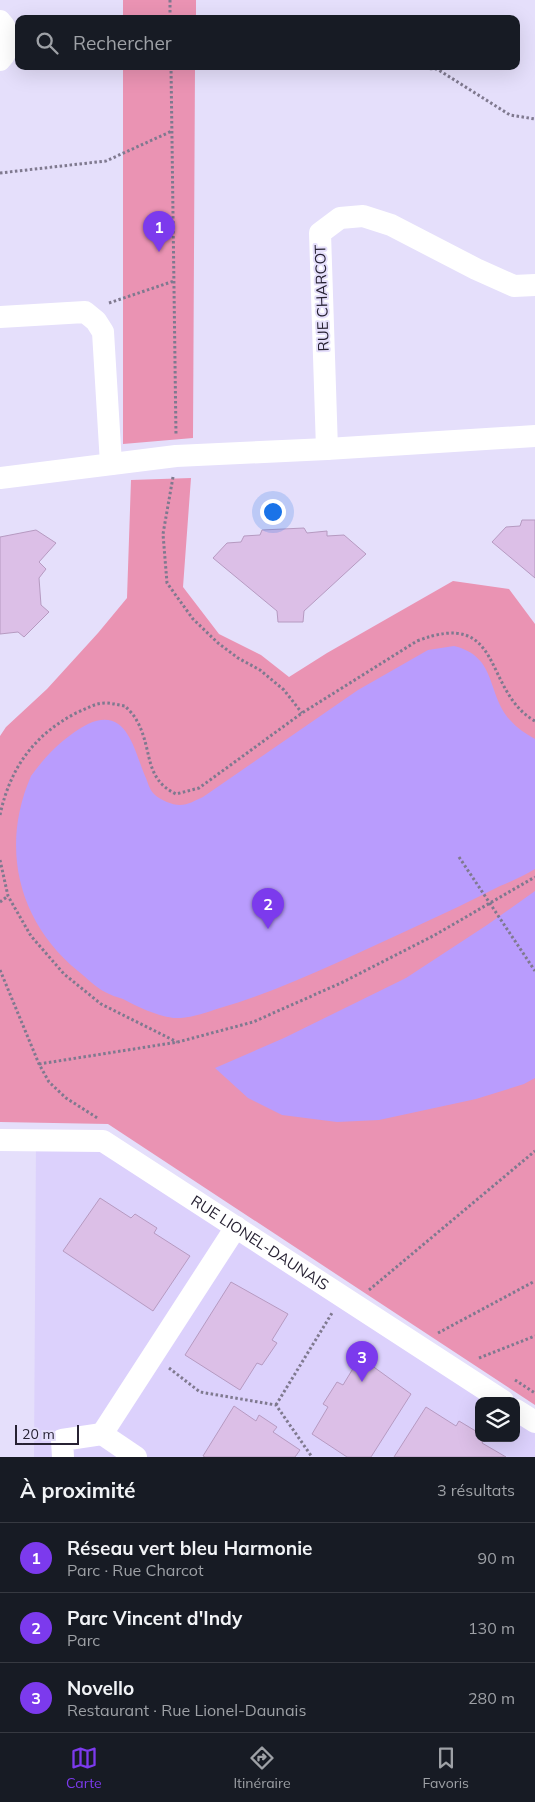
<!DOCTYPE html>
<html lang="fr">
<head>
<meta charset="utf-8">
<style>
	body { margin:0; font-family:Mulish,sans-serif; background:#20242c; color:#f1f3f6 }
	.controls { position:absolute; right:15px; bottom:15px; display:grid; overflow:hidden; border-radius:10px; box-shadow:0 5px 20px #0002 }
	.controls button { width:45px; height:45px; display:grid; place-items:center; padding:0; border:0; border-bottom:1px solid #363941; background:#171b24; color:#f1f3f6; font:25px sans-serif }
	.scale { position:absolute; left:15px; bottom:12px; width:64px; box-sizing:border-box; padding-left:5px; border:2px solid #272233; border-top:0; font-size:14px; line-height:18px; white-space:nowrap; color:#272233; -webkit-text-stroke:4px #e5dffb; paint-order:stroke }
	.you { position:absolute; left:272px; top:511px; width:18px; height:18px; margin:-12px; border:4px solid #fff; border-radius:50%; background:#1a73e8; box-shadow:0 0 0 8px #1a73e833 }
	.badge { display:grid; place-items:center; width:32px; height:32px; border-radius:50%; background:#7c3aed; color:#fff; font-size:16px; font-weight:700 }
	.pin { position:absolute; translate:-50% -41px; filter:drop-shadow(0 1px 2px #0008) }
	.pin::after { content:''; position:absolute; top:26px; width:18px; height:15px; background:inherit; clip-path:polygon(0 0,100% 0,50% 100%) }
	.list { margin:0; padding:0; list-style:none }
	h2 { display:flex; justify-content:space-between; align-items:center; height:65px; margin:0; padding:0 20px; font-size:21px }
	h2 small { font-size:16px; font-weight:400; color:#9ea1a6 }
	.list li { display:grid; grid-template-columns:32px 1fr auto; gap:15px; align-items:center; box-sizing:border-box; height:70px; padding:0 20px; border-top:1px solid #363941 }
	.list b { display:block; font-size:19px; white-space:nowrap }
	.list p { margin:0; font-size:16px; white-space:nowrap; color:#9ea1a6 }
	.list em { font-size:16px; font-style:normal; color:#9ea1a6 }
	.icon { flex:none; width:28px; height:28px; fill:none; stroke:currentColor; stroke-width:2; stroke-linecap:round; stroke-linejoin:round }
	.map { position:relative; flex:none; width:535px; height:1457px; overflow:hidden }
	.search { position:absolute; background:#171b24; box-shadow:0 5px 20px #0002; left:15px; right:15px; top:15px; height:55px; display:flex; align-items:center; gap:12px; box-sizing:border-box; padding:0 18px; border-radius:10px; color:#9ea1a6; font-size:19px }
	.sheet { height:275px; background:#171b24 }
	nav { display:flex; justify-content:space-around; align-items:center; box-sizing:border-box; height:70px; border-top:1px solid #363941; background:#171b24; font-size:14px; color:#9ea1a6 }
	nav a { display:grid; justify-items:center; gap:2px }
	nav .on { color:#7c3aed }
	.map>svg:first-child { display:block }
	.built { fill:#dcd1fc }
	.green { fill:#ea93b3 }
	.water { fill:#b99cfd }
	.building { fill:#dcbfe7; stroke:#b69ac1 }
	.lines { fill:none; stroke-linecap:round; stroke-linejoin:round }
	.path { stroke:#7f798f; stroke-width:3; stroke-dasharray:2.5 2.5; stroke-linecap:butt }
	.minor { stroke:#fff; stroke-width:22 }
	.labels { text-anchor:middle; stroke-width:4; stroke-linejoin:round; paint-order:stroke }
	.street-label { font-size:15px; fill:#272233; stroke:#e5dffb }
</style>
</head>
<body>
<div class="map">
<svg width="535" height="1457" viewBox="0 0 535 1457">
	<rect width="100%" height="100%" fill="#e5dffb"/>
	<path class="built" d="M 36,1141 L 103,1141 L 503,1401 L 479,1401 L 479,1438 L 516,1438 L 516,1410 L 535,1422 L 535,1457 L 34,1457 Z"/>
	<path class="green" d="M 123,0 L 196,0 L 196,19 L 123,19 Z
		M 123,66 L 195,66 L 193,438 L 123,444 Z
		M 191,478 L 183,587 L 219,634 L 261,655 L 289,677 L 327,653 L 453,581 L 509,589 L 535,624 L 535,1405 L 108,1124 L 0,1122 L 0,736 L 6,727 L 47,689 L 98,633 L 127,598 L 131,480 Z"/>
	<path class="water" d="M 454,646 C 498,657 486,693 510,720 C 517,728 526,734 535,739 L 535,869 C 524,876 512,881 500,886 C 473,900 445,913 417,926 C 353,955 288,988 220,1008 C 205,1013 189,1019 173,1018 C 155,1015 138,1007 123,999 C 117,997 110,995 105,992 C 95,987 87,978 78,971 C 18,922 0,847 31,776 C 46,755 65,736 88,724 C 127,706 134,750 145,776 C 148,782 149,789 154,794 C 160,800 172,805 180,805 C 188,805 196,800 203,797 L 358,690 L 428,650 Z
		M 535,891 L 535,1078 L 524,1084 L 476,1099 L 379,1120 L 337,1122 L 282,1115 L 248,1098 L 215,1068 L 284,1038 L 406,978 L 487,925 Z"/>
	<path class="building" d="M 522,520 L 535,520 L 535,578 L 492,542 L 506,527 L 520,526 Z
		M 304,528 L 307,533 L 327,531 L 327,536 L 344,535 L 366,554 L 304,611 L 303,622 L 278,622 L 277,611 L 213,558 L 227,543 L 241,542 L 244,536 L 260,535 L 262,530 Z
		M 36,530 L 56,543 L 39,562 L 46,569 L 39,578 L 41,605 L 49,612 L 24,637 L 18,632 L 0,634 L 0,537 Z
		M 100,1198 L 131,1218 L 135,1214 L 157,1228 L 154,1233 L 190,1256 L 153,1311 L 63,1251 Z
		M 231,1282 L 288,1314 L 272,1340 L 277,1343 L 262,1365 L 257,1363 L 240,1390 L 185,1355 Z
		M 360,1357 L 411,1394 L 371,1457 L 347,1457 L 312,1434 L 328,1407 L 323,1404 L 337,1382 L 343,1385 Z
		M 234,1406 L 256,1421 L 259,1415 L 277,1427 L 273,1432 L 300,1450 L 295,1457 L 205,1457 L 203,1456 Z
		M 426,1407 L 456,1426 L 459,1421 L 479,1433 L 479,1438 L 485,1438 L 482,1443 L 506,1457 L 394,1457 Z"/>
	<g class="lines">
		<path class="path" d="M 170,0 L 170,19
			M 171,66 L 176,436
			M 171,66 L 199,66
			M 375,66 L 437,69 L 510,115 L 535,119
			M 0,173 L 106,161 L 172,131
			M 109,303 L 174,281
			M 173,477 L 163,534 L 167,583 L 193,619 L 218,643 L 238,658 L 260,670 L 284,690 L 302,713
			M 0,815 C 10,768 34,735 76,713 C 86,709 95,703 105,703 C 112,703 118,705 125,706 C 129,710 134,715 137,721 C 153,749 143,778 176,794 L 199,788 L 302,713 L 417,641 C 505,607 482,691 535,721
			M 459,857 L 535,971
			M 0,860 L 8,896 L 31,936 L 64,974 L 101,1004 L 177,1042
			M 0,902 L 8,896
			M 0,970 L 39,1064 L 49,1082 L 66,1098 L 99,1119
			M 39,1064 L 178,1042 L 253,1022 L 341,983 L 433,936 L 535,877
			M 369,1290 L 535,1151
			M 438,1333 L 535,1281
			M 479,1358 L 535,1336
			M 169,1368 L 200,1392 L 276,1405 L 312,1457
			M 515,1380 L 535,1393
			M 276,1405 L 332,1313"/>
		<g class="minor">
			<path d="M 0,21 C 11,32 11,49 0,60"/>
			<path d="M 0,317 L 85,312 L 96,321 L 103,332 L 111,464"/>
			<path d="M 327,449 L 320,233 L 340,218 L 363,216 L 391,225 L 476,269 L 514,286 L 535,285"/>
			<path d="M 0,478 L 176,456 L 327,449 L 535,436"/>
			<path id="s1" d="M 0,1140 L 103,1141 L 503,1401"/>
			<path d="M 516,1410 L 535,1422"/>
			<path d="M 63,1457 L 62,1440 L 102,1434"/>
			<path d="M 136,1457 L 102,1434 L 236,1227"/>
		</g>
	</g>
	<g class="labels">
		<g class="street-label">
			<text transform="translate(322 298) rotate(-92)" y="5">RUE CHARCOT</text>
			<text dy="5" stroke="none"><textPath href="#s1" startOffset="290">RUE LIONEL-DAUNAIS</textPath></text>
		</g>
	</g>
</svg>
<div class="controls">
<button><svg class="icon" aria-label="layers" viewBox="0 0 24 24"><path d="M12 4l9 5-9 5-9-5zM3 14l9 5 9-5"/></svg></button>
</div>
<div class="scale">20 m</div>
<div class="you"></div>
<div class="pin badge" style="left:159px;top:252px">1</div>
<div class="pin badge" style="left:268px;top:929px">2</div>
<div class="pin badge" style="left:362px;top:1382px">3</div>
<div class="search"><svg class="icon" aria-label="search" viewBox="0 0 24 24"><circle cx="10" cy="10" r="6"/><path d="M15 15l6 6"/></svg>Rechercher</div>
</div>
<section class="sheet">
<h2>À proximité<small>3 résultats</small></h2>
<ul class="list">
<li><span class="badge">1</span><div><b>Réseau vert bleu Harmonie</b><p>Parc · Rue Charcot</p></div><em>90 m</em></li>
<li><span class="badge">2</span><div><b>Parc Vincent d'Indy</b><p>Parc</p></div><em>130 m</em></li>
<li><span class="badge">3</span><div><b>Novello</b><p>Restaurant · Rue Lionel-Daunais</p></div><em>280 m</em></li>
</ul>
</section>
<nav>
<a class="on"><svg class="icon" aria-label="map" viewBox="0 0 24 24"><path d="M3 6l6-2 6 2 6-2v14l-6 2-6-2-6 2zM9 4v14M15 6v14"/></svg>Carte</a>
<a><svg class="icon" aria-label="directions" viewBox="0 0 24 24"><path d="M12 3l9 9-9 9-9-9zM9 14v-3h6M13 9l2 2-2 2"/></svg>Itinéraire</a>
<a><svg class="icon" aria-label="saved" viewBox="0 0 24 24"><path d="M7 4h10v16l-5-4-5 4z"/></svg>Favoris</a>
</nav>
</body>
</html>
